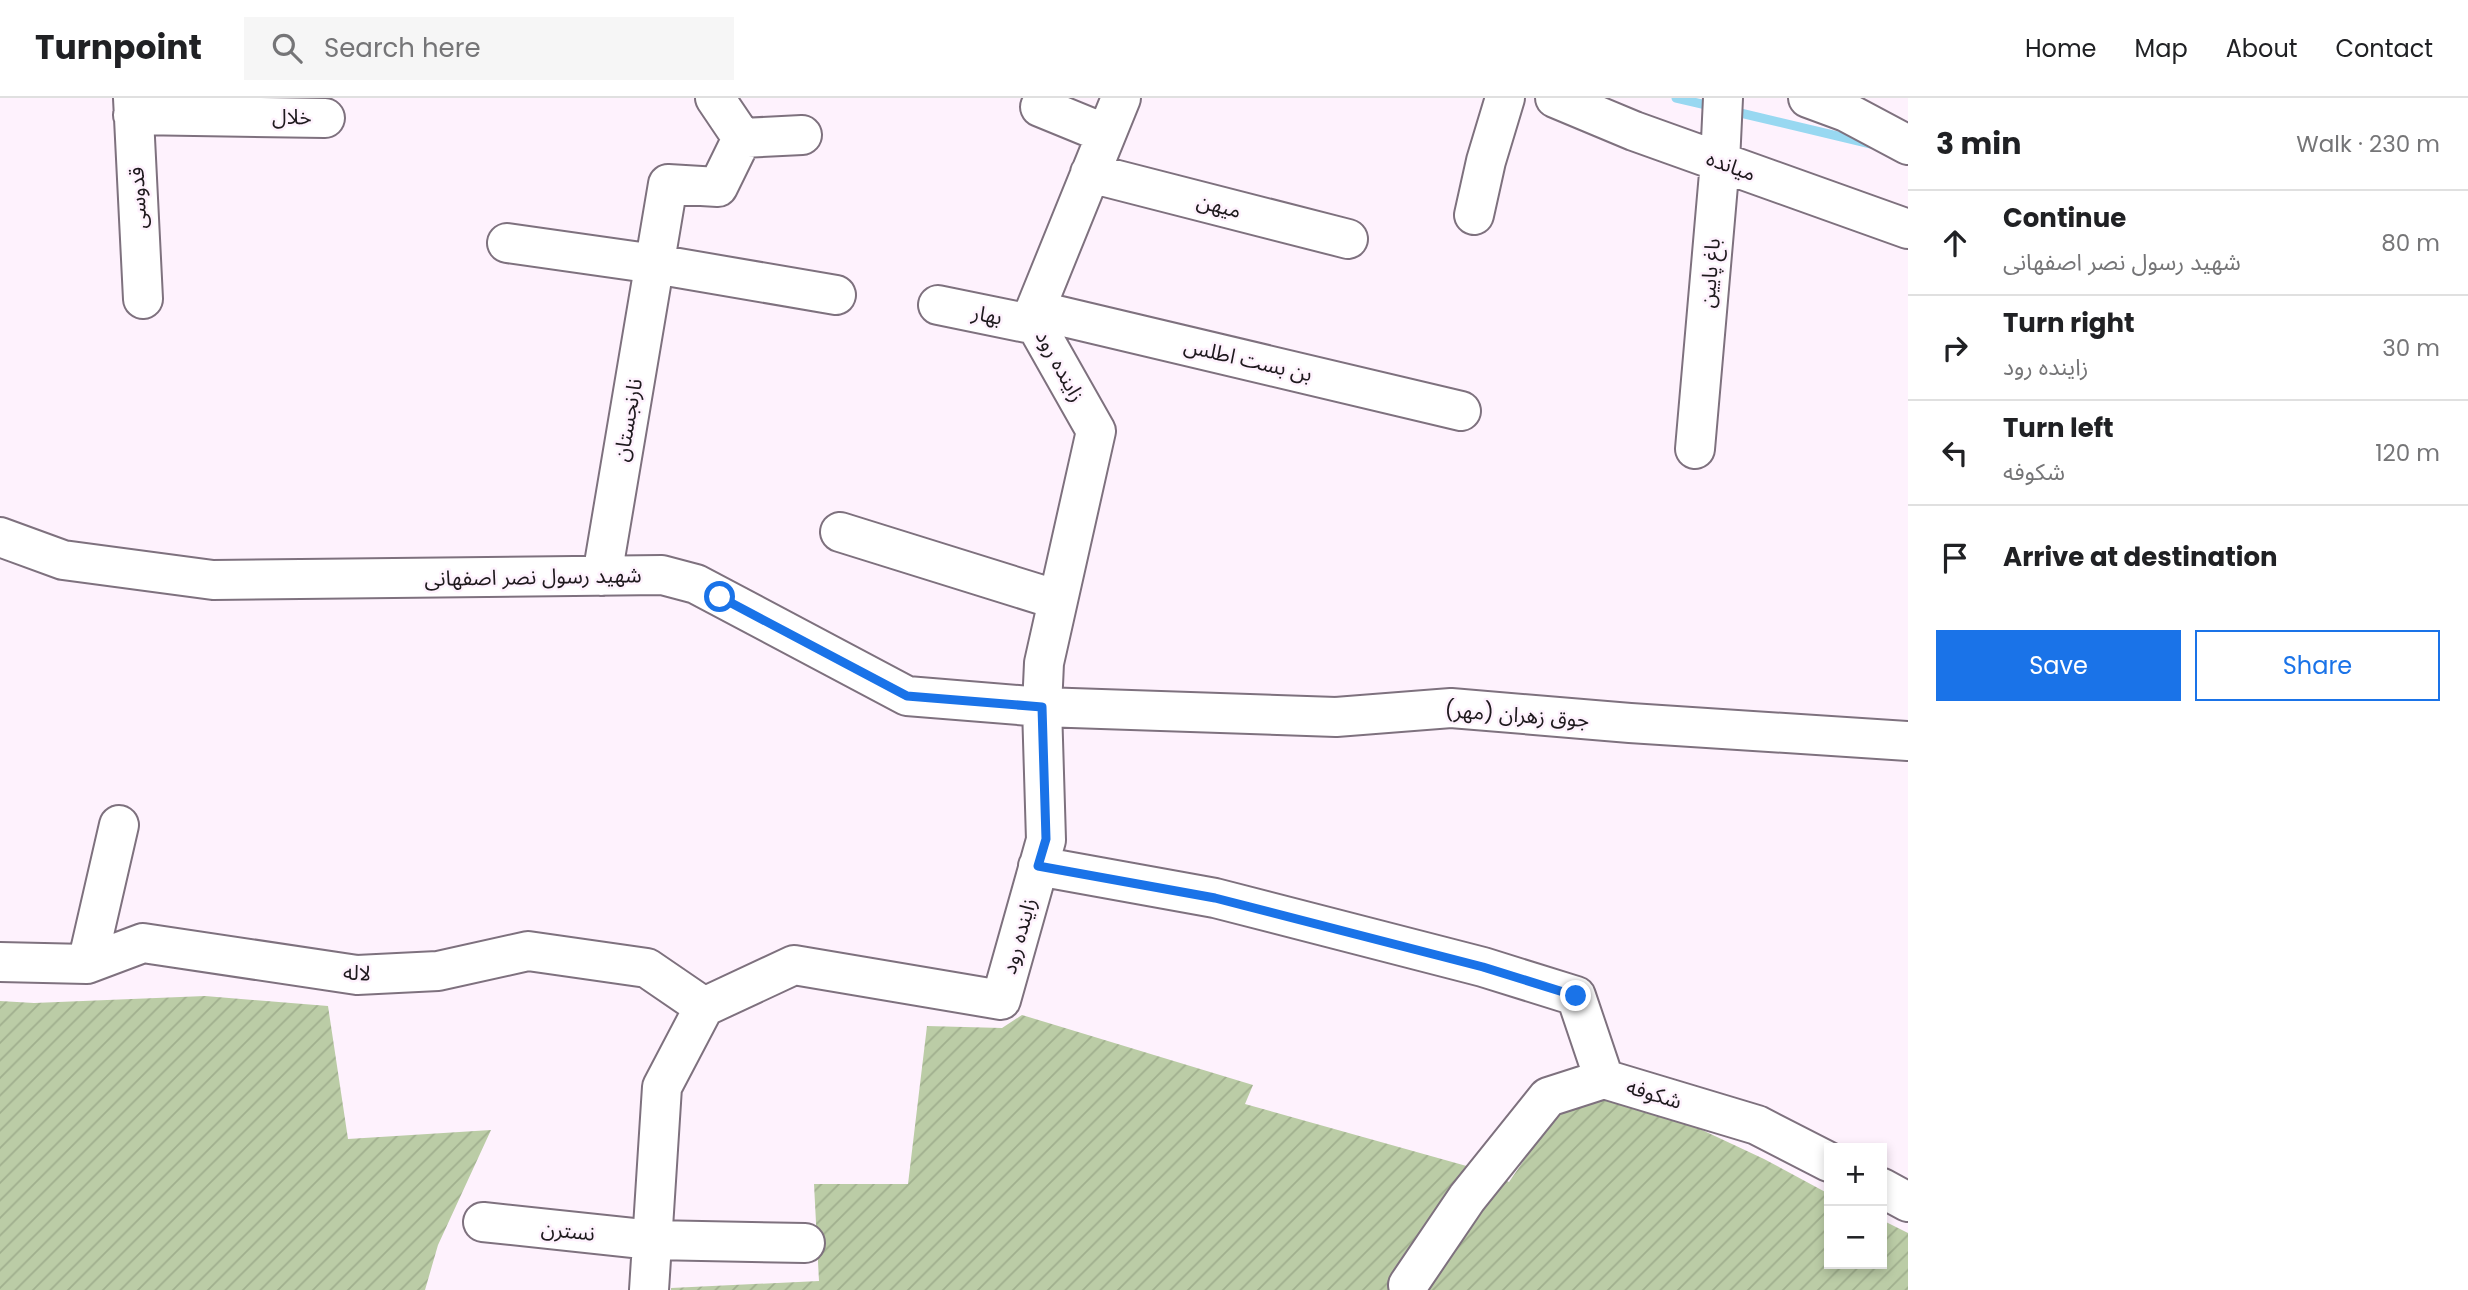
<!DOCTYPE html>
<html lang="en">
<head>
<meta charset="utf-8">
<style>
	body { margin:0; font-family:Poppins,"Noto Sans Arabic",sans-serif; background:#f6f6f6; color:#202124 }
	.controls { position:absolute; right:21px; bottom:21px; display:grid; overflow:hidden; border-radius:0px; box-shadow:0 4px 10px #0003 }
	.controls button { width:63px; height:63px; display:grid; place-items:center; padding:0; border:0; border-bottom:2px solid #e0e0e0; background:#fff; color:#202124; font:35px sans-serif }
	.stop { position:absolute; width:21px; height:21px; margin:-16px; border:5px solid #1a73e8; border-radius:50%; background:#fff }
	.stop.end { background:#1a73e8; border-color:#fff; box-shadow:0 2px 7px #0008 }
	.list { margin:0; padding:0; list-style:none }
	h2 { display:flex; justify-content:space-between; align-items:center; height:91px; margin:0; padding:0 28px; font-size:30px }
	h2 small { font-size:23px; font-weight:400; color:#757577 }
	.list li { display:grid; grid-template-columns:46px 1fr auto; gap:21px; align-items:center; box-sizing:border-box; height:105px; padding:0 28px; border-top:2px solid #e0e0e0 }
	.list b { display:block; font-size:26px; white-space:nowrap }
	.list p { margin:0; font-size:23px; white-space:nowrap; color:#757577 }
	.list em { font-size:23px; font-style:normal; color:#757577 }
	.actions { display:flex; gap:14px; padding:21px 28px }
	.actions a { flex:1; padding:16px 0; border:2px solid #1a73e8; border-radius:0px; text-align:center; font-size:24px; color:#1a73e8 }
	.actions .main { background:#1a73e8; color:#fff }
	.icon { flex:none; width:38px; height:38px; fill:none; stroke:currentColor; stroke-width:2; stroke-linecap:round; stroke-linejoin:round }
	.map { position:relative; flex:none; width:1908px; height:1192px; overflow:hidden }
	header { display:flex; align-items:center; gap:42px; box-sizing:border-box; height:98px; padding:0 35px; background:#fff; border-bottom:2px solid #e0e0e0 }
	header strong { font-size:33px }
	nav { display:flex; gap:38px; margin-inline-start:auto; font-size:24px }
	.search { width:490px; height:63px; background:#f6f6f6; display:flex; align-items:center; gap:18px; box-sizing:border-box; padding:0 24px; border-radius:0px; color:#757577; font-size:26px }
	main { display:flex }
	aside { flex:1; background:#fff }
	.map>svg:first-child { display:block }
	.garden { fill:url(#garden-furrows) }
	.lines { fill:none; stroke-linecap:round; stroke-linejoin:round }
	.stream { stroke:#98d8f1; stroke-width:9 }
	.minor-casing { stroke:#7e717e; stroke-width:42 }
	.minor { stroke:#fff; stroke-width:38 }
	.route { stroke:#1a73e8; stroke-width:9 }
	.labels { text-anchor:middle; stroke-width:5; stroke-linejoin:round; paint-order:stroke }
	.street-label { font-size:21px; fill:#1e191d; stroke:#fef2fd }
</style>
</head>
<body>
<header>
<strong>Turnpoint</strong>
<div class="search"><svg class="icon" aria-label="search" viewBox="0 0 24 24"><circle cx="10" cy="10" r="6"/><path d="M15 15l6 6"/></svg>Search here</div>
<nav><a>Home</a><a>Map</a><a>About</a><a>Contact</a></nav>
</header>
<main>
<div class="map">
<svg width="1908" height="1192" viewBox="0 0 1908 1192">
	<defs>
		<pattern id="garden-furrows" width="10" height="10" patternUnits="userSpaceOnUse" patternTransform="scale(1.75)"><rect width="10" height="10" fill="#bbcca6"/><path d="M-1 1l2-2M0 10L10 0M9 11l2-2" fill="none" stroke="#a0af8e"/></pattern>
	</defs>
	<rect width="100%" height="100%" fill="#fef2fd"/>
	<path class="garden" d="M 205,898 L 328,908 L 348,1041 L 491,1032 L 438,1147 L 425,1192 L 0,1192 L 0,903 L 34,905 Z
		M 1022,917 L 1253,987 L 1245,1006 L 1488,1074 L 1509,1084 L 1558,1013 L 1607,1001 L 1685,1024 L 1764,1061 L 1829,1096 L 1829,1166 L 1882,1166 L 1882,1122 L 1908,1135 L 1908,1192 L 671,1192 L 671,1190 L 819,1183 L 814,1086 L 908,1086 L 927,928 L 1002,930 Z"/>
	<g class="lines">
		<path class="stream" d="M 1676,0 L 1715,9
			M 1732,13 L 1871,46"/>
		<g class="minor-casing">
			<path id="minor" d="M 133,0 L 143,201
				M 1555,0 L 1634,33 L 1908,131
				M 1808,0 L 1846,14 L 1908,47
				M 1040,9 L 1106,36
				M 133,17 L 325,20
				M 742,40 L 802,37
				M 1090,75 L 1348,141
				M 1474,117 L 1486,63 L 1505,0
				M 507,145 L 655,166 L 836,197
				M 938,207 L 1036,227
				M 1035,212 L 1461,313
				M 1695,351 L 1720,64 L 1723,0
				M 840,434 L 1058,502
				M 0,439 L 63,462 L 213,482 L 662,477 L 696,486 L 907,598 L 1042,609 L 1336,619 L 1451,610 L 1630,625 L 1908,643
				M 602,478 L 668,86 L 718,89 L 742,40 L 715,0
				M 1038,768 L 1215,800 L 1483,869 L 1576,898 L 1604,981 L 1757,1027 L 1829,1064
				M 0,864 L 87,866 L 143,845 L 357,877 L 438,873 L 528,853 L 647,870 L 704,909
				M 87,866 L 119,727
				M 1882,1090 L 1908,1104
				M 483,1124 L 652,1142 L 805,1145
				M 1408,1187 L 1467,1100 L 1548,999 L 1604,981
				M 649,1192 L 662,989 L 704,909 L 794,867 L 1001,902 L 1046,742 L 1042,609 L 1044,565 L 1096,333 L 1036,227 L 1035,212 L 1121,0"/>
		</g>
		<use href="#minor" class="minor"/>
	</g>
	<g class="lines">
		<path class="route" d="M 720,499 L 907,598 L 1042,609 L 1046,741 L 1038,768 L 1215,800 L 1483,869 L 1576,898"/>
	</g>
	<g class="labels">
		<g class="street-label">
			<text transform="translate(292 19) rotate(1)" y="7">خلال</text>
			<text transform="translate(1731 68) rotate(20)" y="7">میانده</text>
			<text transform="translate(138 100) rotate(-93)" y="7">قدوسی</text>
			<text transform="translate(1219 108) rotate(14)" y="7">میهن</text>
			<text transform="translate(1710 175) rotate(-85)" y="7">باغ پایین</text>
			<text transform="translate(987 217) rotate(11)" y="7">بهار</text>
			<text transform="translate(1248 262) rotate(13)" y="7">بن بست اطلس</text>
			<text transform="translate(1060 268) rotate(61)" y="7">زاینده رود</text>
			<text transform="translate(628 322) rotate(-80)" y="7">نارنجستان</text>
			<text transform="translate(533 479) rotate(-1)" y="7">شهید رسول نصر اصفهانی</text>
			<text transform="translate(1517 617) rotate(4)" y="7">جوق زهران (مهر)</text>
			<text transform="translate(1019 838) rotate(-74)" y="7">زاینده رود</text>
			<text transform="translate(357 875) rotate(3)" y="7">لاله</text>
			<text transform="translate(1654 996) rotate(17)" y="7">شکوفه</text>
			<text transform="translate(568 1133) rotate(6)" y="7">نسترن</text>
		</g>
	</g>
</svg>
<div class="controls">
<button>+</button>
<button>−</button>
</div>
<div class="stop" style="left:720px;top:499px"></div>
<div class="stop end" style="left:1576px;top:898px"></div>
</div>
<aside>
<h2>3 min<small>Walk · 230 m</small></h2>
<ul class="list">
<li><svg class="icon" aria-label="ahead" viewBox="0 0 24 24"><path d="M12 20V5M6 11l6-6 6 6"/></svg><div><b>Continue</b><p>شهید رسول نصر اصفهانی</p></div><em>80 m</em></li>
<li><svg class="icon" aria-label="right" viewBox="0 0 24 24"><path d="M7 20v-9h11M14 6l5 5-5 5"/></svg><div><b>Turn right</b><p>زاینده رود</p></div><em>30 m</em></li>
<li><svg class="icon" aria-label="left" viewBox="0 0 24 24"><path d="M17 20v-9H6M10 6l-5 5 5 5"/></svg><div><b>Turn left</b><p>شکوفه</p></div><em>120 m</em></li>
<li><svg class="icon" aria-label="arrive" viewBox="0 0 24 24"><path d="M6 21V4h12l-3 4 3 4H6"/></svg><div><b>Arrive at destination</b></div></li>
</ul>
<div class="actions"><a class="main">Save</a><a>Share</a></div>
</aside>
</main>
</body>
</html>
